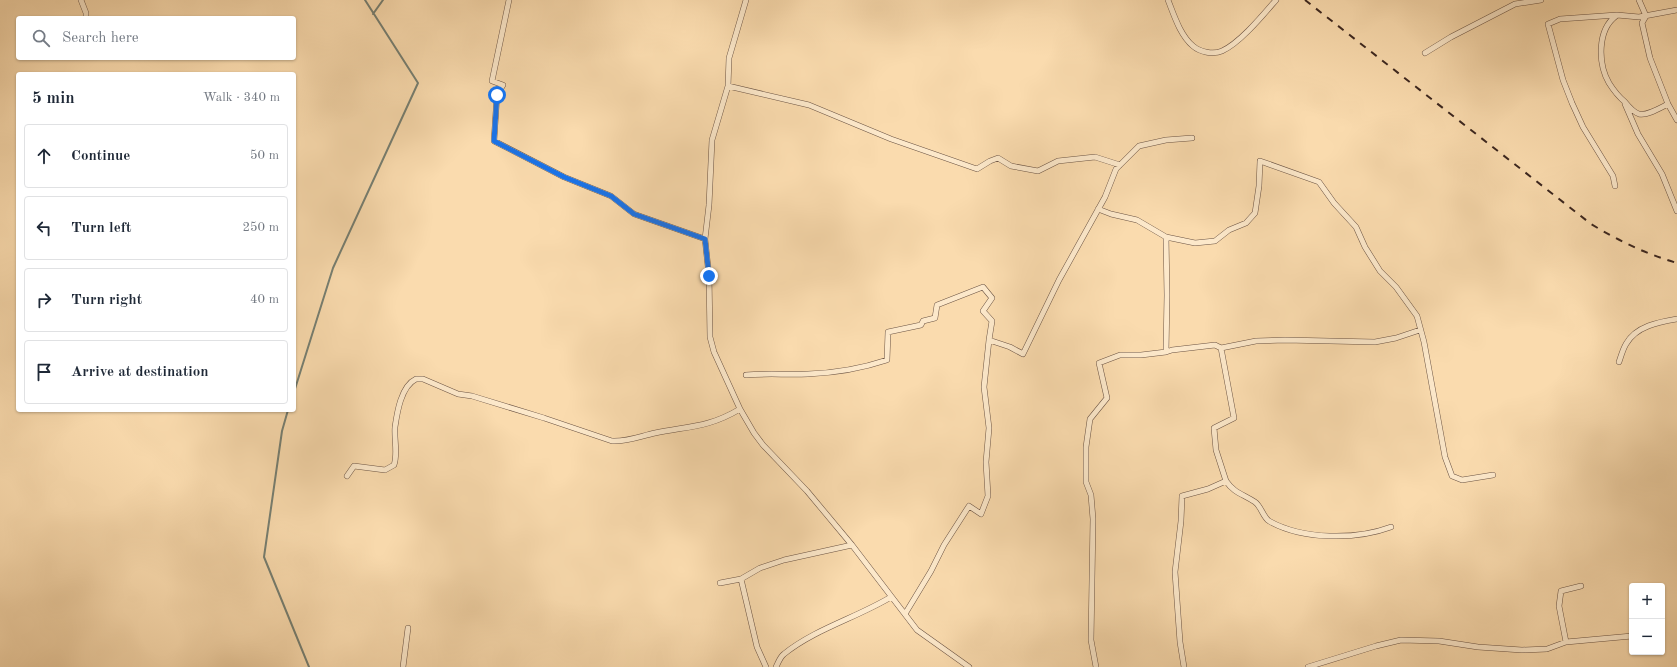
<!DOCTYPE html>
<html lang="en">
<head>
<meta charset="utf-8">
<style>
	body { margin:0; font-family:"Old Standard TT",serif; background:#f2f2f3; color:#1f2937 }
	.controls { position:absolute; right:12px; bottom:12px; display:grid; overflow:hidden; border-radius:4px; box-shadow:0 1px 3px #0004 }
	.controls button { width:36px; height:36px; display:grid; place-items:center; padding:0; border:0; border-bottom:1px solid #e0e1e3; background:#fff; color:#1f2937; font:20px sans-serif }
	.stop { position:absolute; width:12px; height:12px; margin:-9px; border:3px solid #1a73e8; border-radius:50%; background:#fff }
	.stop.end { background:#1a73e8; border-color:#fff; box-shadow:0 1px 4px #0008 }
	.list { margin:0; padding:0; list-style:none }
	h2 { display:flex; justify-content:space-between; align-items:center; height:52px; margin:0; padding:0 16px; font-size:17px }
	h2 small { font-size:13px; font-weight:400; color:#747a83 }
	.list li { display:grid; grid-template-columns:26px 1fr auto; gap:12px; align-items:center; box-sizing:border-box; height:64px; margin:0 8px 8px; padding:0 8px; border:1px solid #e0e1e3; border-radius:4px }
	.list b { display:block; font-size:15px; white-space:nowrap }
	.list em { font-size:13px; font-style:normal; color:#747a83 }
	.icon { flex:none; width:22px; height:22px; fill:none; stroke:currentColor; stroke-width:2; stroke-linecap:round; stroke-linejoin:round }
	.map { position:relative; flex:none; width:1677px; height:667px; overflow:hidden }
	.search { position:absolute; background:#fff; box-shadow:0 1px 3px #0004; left:16px; top:16px; width:280px; height:44px; display:flex; align-items:center; gap:10px; box-sizing:border-box; padding:0 14px; border-radius:4px; color:#747a83; font-size:15px }
	.panel { position:absolute; background:#fff; box-shadow:0 1px 3px #0004; left:16px; top:72px; width:280px; height:340px; border-radius:4px }
	.map>svg:first-child { display:block }
	.lines { fill:none; stroke-linecap:round; stroke-linejoin:round }
	.stream { stroke:#767f72; stroke-width:2 }
	.street-casing { stroke:#6b5343; stroke-width:6 }
	.street { stroke:#fce8ca; stroke-width:5 }
	.rail { stroke:#3b261f; stroke-width:2; stroke-dasharray:7 7; stroke-linecap:butt }
	.route { stroke:#1a73e8; stroke-width:5 }
</style>
</head>
<body>
<div class="map">
<svg width="1677" height="667" viewBox="0 0 1677 667">
	<rect width="100%" height="100%" fill="#fadbae"/>
	<filter id="stains"><feTurbulence type="fractalNoise" baseFrequency=".005" numOctaves="4"/><feColorMatrix values="0 0 0 0 .2 0 0 0 0 .09 0 0 0 0 .02 0 0 0 .5 -.17"/></filter>
	<radialGradient id="worn" r=".72"><stop offset=".6" stop-color="#630" stop-opacity="0"/><stop offset="1" stop-color="#630" stop-opacity=".3"/></radialGradient>
	<g class="lines">
		<path class="stream" d="M 373,14 L 383,0
			M 294,392 L 333,268 L 418,83 L 365,0
			M 288,410 L 282,431 L 264,557 L 309,667"/>
		<g class="street-casing">
			<path id="street" d="M 81,0 L 86,13 L 86,18
				M 509,0 L 492,81 L 503,85 L 497,95 L 494,141 L 564,177 L 611,196 L 634,214 L 705,239
				M 746,0 L 729,58 L 728,86 L 712,140 L 709,205 L 705,239 L 709,276 L 710,337 L 714,352 L 740,409 L 754,433 L 763,445 L 807,491 L 852,545 L 917,630 L 969,667
				M 1168,0 C 1174,15 1180,35 1193,46 C 1200,52 1213,55 1222,51 C 1240,43 1263,15 1276,0
				M 1639,0 L 1646,16
				M 1616,16 C 1597,30 1598,64 1609,83 C 1614,91 1619,97 1625,102 C 1629,107 1633,112 1639,114 C 1647,116 1660,108 1668,104
				M 1646,16 L 1642,23 L 1650,58 L 1668,104 L 1677,120
				M 1425,53 L 1451,37 L 1515,4 L 1541,0
				M 728,86 L 809,105 L 891,139 L 977,169 L 990,161 L 998,158 L 1011,166 L 1038,171 L 1058,161 L 1095,157 L 1120,165
				M 1625,104 L 1638,134 L 1662,174 L 1677,211
				M 1615,186 L 1613,176 L 1583,127 L 1572,103 L 1563,80 L 1548,24 L 1560,19 L 1617,15 L 1639,17 L 1677,10
				M 1098,209 L 1111,214 L 1137,220 L 1166,237 L 1167,295 L 1166,352
				M 1166,237 L 1195,243 L 1215,241 L 1229,230 L 1246,223 L 1255,213 L 1259,186 L 1260,161 L 1319,182 L 1334,203 L 1356,227 L 1365,247 L 1380,271 L 1396,287 L 1417,316 L 1424,342 L 1445,457 L 1452,476 L 1462,480 L 1493,475
				M 1221,348 L 1256,341 L 1285,340 L 1375,342 L 1396,338 L 1420,330
				M 1619,362 C 1621,356 1623,349 1626,344 C 1636,326 1659,322 1677,319
				M 746,375 C 767,373 787,375 808,374 C 834,373 863,368 887,360 L 888,332 L 921,325 L 923,321 L 935,318 L 937,305 L 983,287 L 992,298 L 983,311 L 992,321 L 989,340 L 1010,347 L 1023,354 L 1059,280 L 1105,197 L 1116,169 L 1139,146 L 1166,140 L 1192,138
				M 347,476 L 354,466 L 385,470 L 394,465 C 398,454 394,440 395,427 C 397,413 401,386 416,379 L 423,379 L 458,394 L 472,396 L 544,418 L 612,441 C 627,442 641,436 655,433 C 689,426 708,428 740,409
				M 1226,481 C 1234,493 1243,494 1255,502 C 1261,506 1263,517 1269,521 C 1303,540 1356,540 1391,527
				M 741,579 L 757,647 L 766,667
				M 720,583 L 741,579 L 760,568 L 784,560 L 852,545
				M 905,614 L 931,571 L 944,545 L 969,506 L 981,514 L 988,496 L 986,462 L 989,428 L 984,387 L 989,340
				M 1566,642 L 1559,606 L 1561,591 L 1581,586
				M 403,667 L 408,628
				M 776,667 C 778,663 780,657 784,654 C 815,629 856,618 891,597
				M 1096,667 L 1091,640 L 1093,519 L 1091,495 L 1086,482 L 1086,447 L 1090,419 L 1107,398 L 1099,363 L 1120,355 L 1141,355 L 1166,352 L 1172,350 L 1215,345 L 1221,348 L 1234,418 L 1214,428 L 1216,450 L 1226,481 L 1208,489 L 1182,496 L 1181,521 L 1175,572 L 1180,642 L 1184,667
				M 1308,667 L 1376,646 L 1401,640 L 1439,641 L 1478,647 L 1522,650 L 1547,649 L 1566,642 L 1632,636"/>
		</g>
		<use href="#street" class="street"/>
		<path class="rail" d="M 1305,0 L 1591,224 C 1619,241 1646,254 1677,263"/>
	</g>
	<g class="lines">
		<path class="route" d="M 497,95 L 494,141 L 564,177 L 611,196 L 634,214 L 705,239 L 709,276"/>
	</g>
	<rect width="100%" height="100%" filter="url(#stains)"/>
	<rect width="100%" height="100%" fill="url(#worn)"/>
</svg>
<div class="controls">
<button>+</button>
<button>−</button>
</div>
<div class="stop" style="left:497px;top:95px"></div>
<div class="stop end" style="left:709px;top:276px"></div>
<div class="search"><svg class="icon" aria-label="search" viewBox="0 0 24 24"><circle cx="10" cy="10" r="6"/><path d="M15 15l6 6"/></svg>Search here</div>
<section class="panel">
<h2>5 min<small>Walk · 340 m</small></h2>
<ul class="list">
<li><svg class="icon" aria-label="ahead" viewBox="0 0 24 24"><path d="M12 20V5M6 11l6-6 6 6"/></svg><div><b>Continue</b></div><em>50 m</em></li>
<li><svg class="icon" aria-label="left" viewBox="0 0 24 24"><path d="M17 20v-9H6M10 6l-5 5 5 5"/></svg><div><b>Turn left</b></div><em>250 m</em></li>
<li><svg class="icon" aria-label="right" viewBox="0 0 24 24"><path d="M7 20v-9h11M14 6l5 5-5 5"/></svg><div><b>Turn right</b></div><em>40 m</em></li>
<li><svg class="icon" aria-label="arrive" viewBox="0 0 24 24"><path d="M6 21V4h12l-3 4 3 4H6"/></svg><div><b>Arrive at destination</b></div></li>
</ul>
</section>
</div>
</body>
</html>
